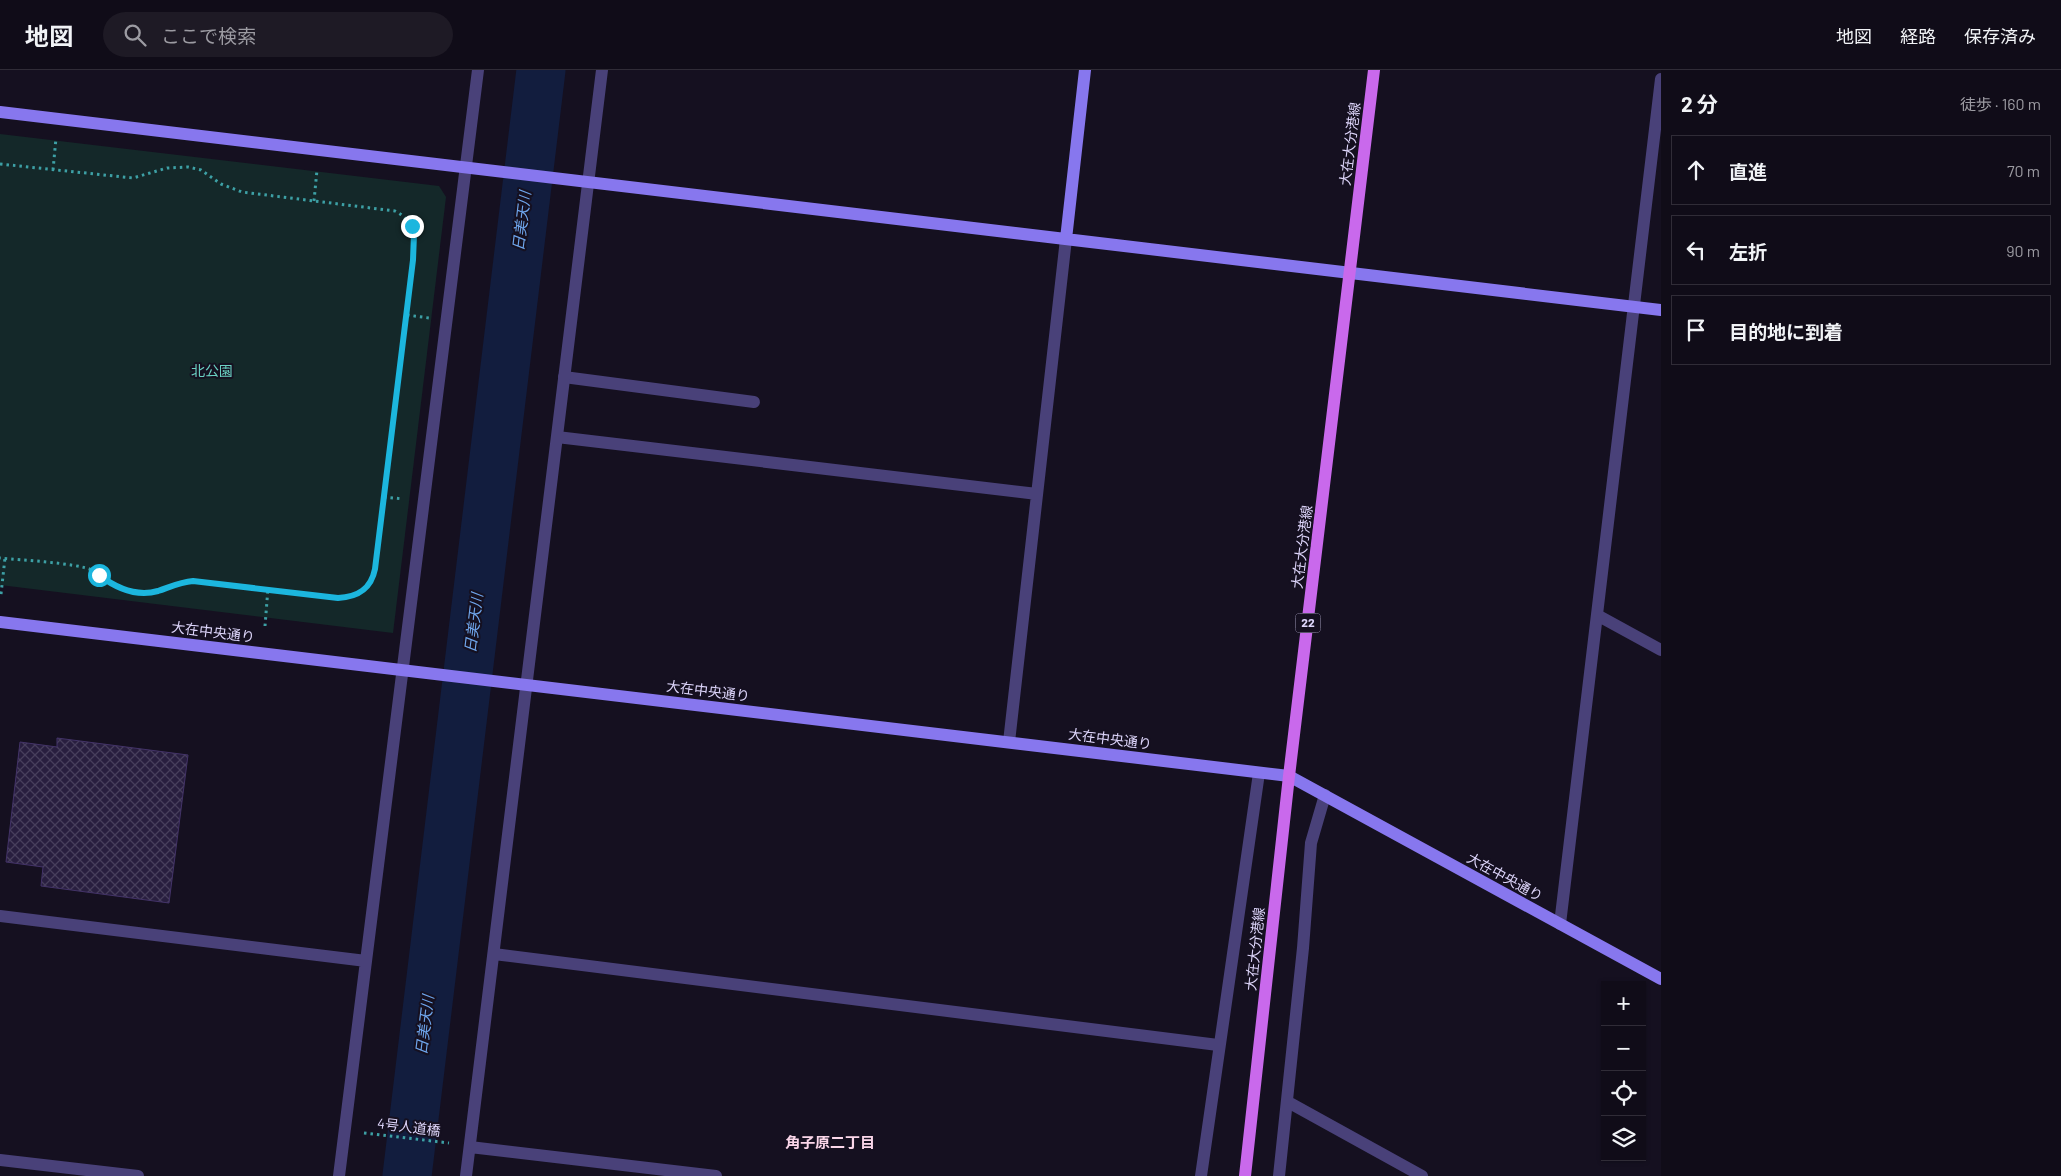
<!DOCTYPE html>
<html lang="ja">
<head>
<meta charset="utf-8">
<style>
	body { margin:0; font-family:Barlow,"Noto Sans JP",sans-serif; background:#1e1a25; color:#f1f3f6 }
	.controls { position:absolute; right:15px; bottom:15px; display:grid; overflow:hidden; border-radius:0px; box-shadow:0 1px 4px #0004 }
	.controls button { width:45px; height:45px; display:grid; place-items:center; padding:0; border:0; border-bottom:1px solid #302c37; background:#100c18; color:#f1f3f6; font:25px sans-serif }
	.stop { position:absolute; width:15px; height:15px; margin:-11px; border:4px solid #1cb6de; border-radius:50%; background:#fff }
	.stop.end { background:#1cb6de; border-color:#fff; box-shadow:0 1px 5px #0008 }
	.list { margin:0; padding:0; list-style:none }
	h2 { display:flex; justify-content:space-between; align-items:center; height:65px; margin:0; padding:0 20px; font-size:21px }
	h2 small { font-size:16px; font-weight:400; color:#9c9ba2 }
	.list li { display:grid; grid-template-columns:32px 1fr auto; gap:15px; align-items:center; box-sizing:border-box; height:70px; margin:0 10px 10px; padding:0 10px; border:1px solid #302c37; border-radius:0px }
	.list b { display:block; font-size:19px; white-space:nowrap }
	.list em { font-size:16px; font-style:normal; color:#9c9ba2 }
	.icon { flex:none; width:28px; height:28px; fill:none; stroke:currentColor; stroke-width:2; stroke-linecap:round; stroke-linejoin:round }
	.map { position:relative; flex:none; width:1661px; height:1106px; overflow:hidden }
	header { display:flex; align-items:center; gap:30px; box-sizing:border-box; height:70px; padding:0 25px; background:#100c18; border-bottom:1px solid #302c37 }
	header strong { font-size:24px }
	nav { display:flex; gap:28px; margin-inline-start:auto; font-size:18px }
	.search { width:350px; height:45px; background:#1e1a25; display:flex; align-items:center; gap:12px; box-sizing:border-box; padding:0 18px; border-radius:28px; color:#9c9ba2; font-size:19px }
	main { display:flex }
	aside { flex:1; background:#100c18 }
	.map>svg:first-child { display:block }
	.green { fill:#142829 }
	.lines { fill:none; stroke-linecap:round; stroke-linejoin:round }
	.river { stroke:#121d3e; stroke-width:49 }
	.building { fill:url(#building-cross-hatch); stroke:#433368 }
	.path { stroke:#3da0a5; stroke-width:3; stroke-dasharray:2.5 4; stroke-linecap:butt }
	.lane { stroke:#494179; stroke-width:12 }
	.street { stroke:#494179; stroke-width:12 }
	.secondary { stroke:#8777ee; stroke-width:12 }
	.primary { stroke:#c969ec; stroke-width:12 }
	.route { stroke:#1cb6de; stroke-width:6 }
	.labels { text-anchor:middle; stroke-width:4; stroke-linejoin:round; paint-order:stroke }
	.shield { fill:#151020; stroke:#a19ab9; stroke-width:1 }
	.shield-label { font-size:12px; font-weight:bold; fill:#ddd5fa }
	.street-label { font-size:14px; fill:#ddd5fa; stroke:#151020 }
	.park-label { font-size:14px; fill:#6ad0c2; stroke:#151020 }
	.water-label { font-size:15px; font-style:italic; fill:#6fa6ed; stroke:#151020 }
	.neighbourhood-label { font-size:15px; font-weight:bold; fill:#fad6e9; stroke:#151020 }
</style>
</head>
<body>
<header>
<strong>地図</strong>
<div class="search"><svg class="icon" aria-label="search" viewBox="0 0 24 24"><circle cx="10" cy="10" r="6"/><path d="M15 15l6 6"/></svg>ここで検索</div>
<nav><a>地図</a><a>経路</a><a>保存済み</a></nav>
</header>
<main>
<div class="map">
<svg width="1661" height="1106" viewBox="0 0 1661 1106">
	<defs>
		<pattern id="building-cross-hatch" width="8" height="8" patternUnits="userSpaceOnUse" patternTransform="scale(1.25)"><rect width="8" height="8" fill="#281e3f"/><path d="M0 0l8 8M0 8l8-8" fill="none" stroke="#473e5c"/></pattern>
	</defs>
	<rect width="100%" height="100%" fill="#151020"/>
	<path class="green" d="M 0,64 L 439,116 L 446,127 L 393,563 L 0,515 Z"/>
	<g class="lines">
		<path class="river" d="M 407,1106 L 541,0"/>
	</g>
	<path class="building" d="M 57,668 L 188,685 L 169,833 L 41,816 L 43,797 L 6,792 L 20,672 L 57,677 Z"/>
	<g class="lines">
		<path class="path" d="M 0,94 L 133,108 L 167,98 L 188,97 L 201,100 L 221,114 L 242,122 L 395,141 C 416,151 414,170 413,190 L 375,499 C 371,519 358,527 338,528 L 193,511 C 171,513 152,527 129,521 C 115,518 105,506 92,500 C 76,493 21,490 0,488
			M 53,100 L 56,68
			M 314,131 L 317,100
			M 407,245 L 429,248
			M 384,427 L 403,429
			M 1,524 L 5,488
			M 265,556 L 268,518
			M 364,1063 L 449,1073"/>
		<path class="lane" d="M 564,307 L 754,332"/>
		<path class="street" d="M 557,367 L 1037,424
			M 1597,545 L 1661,580
			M 1009,672 L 1066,169
			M 0,846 L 366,891
			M 1560,854 L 1661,9
			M 494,884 L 1218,975
			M 1288,1032 L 1422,1106
			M 470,1077 L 716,1106
			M 0,1090 L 138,1106
			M 339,1106 L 478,0
			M 466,1106 L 602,0
			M 1201,1106 L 1259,703
			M 1279,1106 L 1303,878 L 1311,773 L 1325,725"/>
		<path class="secondary" d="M 0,42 L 1661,240
			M 1066,169 L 1085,0
			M 0,552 L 1289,706 L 1661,909"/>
		<path class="primary" d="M 1245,1106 L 1289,706 L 1374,0"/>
	</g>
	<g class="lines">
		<path class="route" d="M 99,505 C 116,518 137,527 158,521 C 170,517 180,512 193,511 L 338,528 C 358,527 371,519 375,499 L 413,190 L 414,164 L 412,156"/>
	</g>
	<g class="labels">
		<rect class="shield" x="1295.5" y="543.5" width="25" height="19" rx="4"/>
		<g class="shield-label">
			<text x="1308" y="557">22</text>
		</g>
		<g class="street-label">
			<text transform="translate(1350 74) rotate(-83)" y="5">大在大分港線</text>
			<text transform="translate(1302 477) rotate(-83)" y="5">大在大分港線</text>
			<text transform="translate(213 562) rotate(7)" y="5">大在中央通り</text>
			<text transform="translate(708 621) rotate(7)" y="5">大在中央通り</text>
			<text transform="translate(1110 669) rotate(7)" y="5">大在中央通り</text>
			<text transform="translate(1505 807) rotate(29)" y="5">大在中央通り</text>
			<text transform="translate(1255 879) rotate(-84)" y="5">大在大分港線</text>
			<text transform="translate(409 1057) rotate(7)" y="5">4号人道橋</text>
		</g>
		<g class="park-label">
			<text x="212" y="306">北公園</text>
		</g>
		<g class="water-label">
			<text transform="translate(522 151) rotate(-83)" y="5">日美天川</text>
			<text transform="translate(474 553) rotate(-83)" y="5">日美天川</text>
			<text transform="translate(425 955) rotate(-83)" y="5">日美天川</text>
		</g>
		<g class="neighbourhood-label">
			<text x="830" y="1078">角子原二丁目</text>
		</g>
	</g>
</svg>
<div class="controls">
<button>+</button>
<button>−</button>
<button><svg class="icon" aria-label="locate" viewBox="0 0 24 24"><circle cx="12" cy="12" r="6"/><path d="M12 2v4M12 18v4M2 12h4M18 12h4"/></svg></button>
<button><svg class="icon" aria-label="layers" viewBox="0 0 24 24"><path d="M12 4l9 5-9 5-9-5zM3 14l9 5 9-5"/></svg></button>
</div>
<div class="stop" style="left:99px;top:505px"></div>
<div class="stop end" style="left:412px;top:156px"></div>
</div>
<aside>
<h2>2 分<small>徒歩 · 160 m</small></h2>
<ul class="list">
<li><svg class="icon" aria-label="ahead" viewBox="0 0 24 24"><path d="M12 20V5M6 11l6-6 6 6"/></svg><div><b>直進</b></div><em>70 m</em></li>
<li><svg class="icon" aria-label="left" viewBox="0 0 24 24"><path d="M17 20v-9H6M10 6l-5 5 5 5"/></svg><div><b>左折</b></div><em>90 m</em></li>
<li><svg class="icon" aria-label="arrive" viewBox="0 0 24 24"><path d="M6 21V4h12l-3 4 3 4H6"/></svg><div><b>目的地に到着</b></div></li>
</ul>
</aside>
</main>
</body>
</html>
